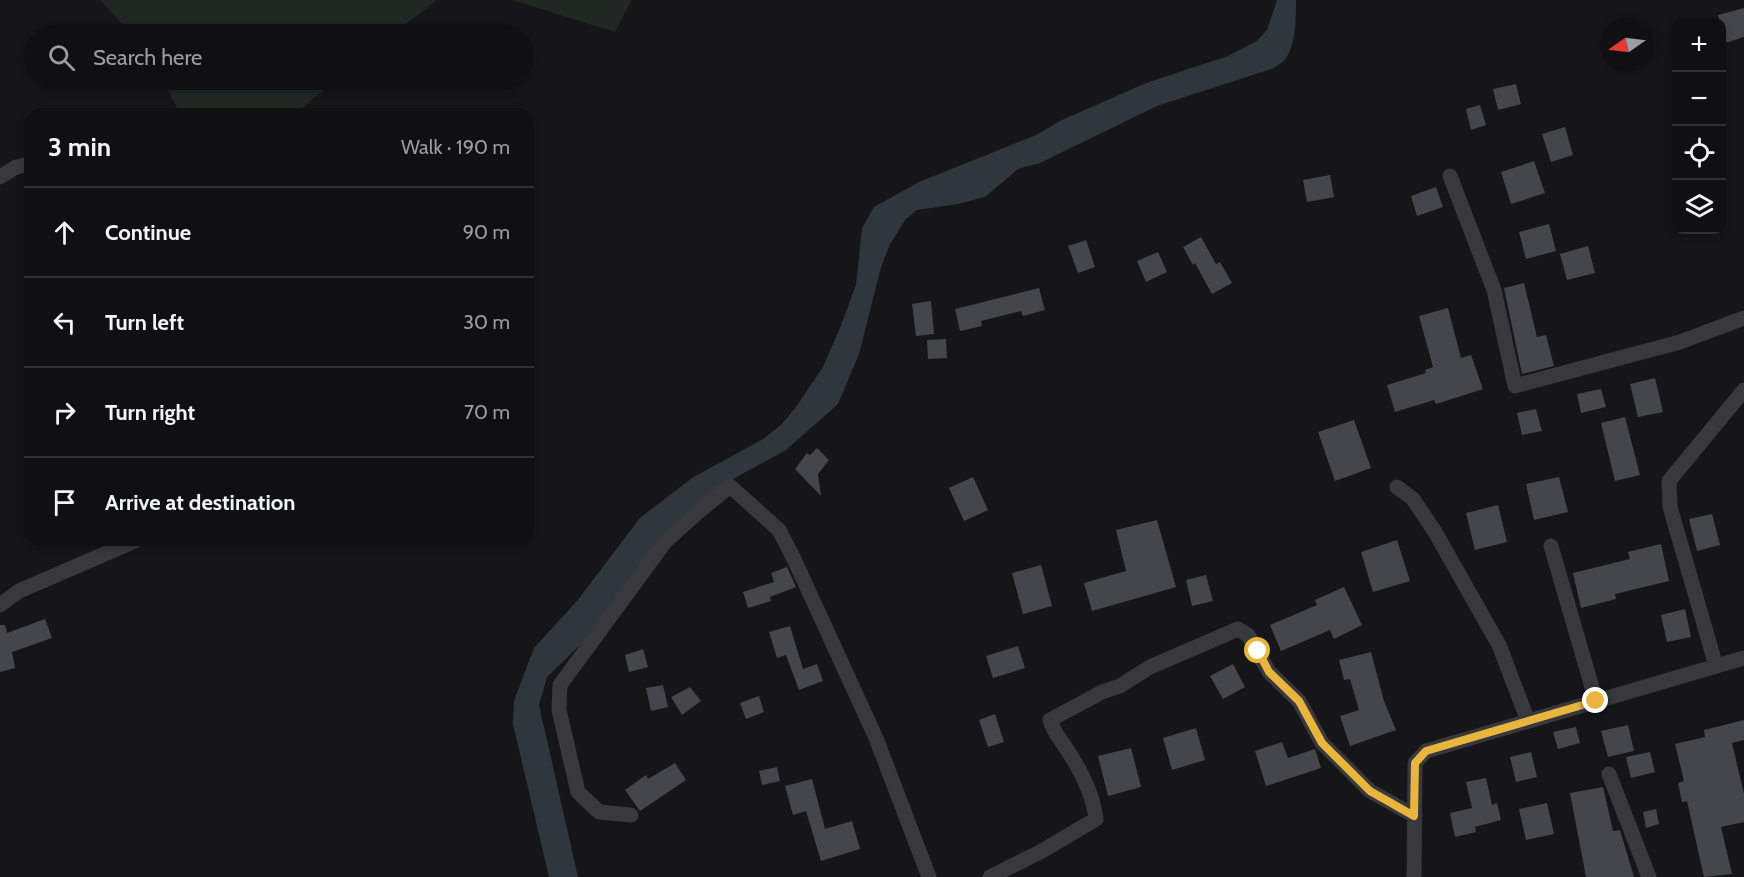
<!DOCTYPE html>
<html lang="en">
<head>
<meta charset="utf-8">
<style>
	body { margin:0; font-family:Cabin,sans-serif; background:#19191b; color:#f1f3f6 }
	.controls { position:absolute; right:18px; top:18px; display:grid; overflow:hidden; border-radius:12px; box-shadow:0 3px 9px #0003 }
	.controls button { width:54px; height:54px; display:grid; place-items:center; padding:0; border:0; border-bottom:2px solid #303032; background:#101012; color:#f1f3f6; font:30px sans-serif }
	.compass { position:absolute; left:1600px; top:18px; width:54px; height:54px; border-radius:50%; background:#101012; box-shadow:0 3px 9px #0003; rotate:256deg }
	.stop { position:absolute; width:18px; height:18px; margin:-14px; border:4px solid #e8b53e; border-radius:50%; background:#fff }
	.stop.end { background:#e8b53e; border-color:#fff; box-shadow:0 2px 6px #0008 }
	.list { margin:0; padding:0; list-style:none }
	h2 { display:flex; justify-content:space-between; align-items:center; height:78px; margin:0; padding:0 24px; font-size:26px }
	h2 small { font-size:20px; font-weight:400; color:#9c9d9f }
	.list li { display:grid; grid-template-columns:39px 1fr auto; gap:18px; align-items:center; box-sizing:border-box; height:90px; padding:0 24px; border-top:2px solid #303032 }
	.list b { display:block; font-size:22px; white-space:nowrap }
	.list em { font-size:20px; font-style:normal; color:#9c9d9f }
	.icon { flex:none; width:33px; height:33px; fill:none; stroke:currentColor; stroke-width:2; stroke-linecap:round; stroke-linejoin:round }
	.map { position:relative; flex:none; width:1744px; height:877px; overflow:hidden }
	.search { position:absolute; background:#101012; box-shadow:0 3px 9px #0003; left:24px; top:24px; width:510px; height:66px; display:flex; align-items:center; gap:15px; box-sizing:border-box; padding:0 21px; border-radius:33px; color:#9c9d9f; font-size:22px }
	.panel { position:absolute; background:#101012; box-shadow:0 3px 9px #0003; left:24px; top:108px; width:510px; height:438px; border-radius:18px }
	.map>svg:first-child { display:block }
	.green { fill:#212822 }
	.water { fill:#2f373d }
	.building { fill:#45464b }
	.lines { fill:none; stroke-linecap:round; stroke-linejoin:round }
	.minor { stroke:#38383d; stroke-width:15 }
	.route { stroke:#e8b53e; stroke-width:8 }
</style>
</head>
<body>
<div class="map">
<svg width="1744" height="877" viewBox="0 0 1744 877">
	<rect width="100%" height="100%" fill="#161618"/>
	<path class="green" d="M 100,0 L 437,0 L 393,34 L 131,34 Z
		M 512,0 L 632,0 L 615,32 Z
		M 163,80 L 337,80 L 294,114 L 180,114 Z"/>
	<path class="water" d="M 1277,0 L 1296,0 C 1296,16 1296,45 1286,58 C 1284,62 1278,65 1274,68 L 1157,106 L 1040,163 L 1018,169 L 985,197 L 958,204 L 917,210 L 906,219 L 890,244 L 881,267 L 859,354 L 838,404 L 786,450 L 733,479 L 661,537 L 581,644 L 547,677 L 539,705 L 578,877 L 549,877 L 513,724 L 514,701 L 534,648 L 577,601 L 640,518 L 692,478 L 763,439 L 782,424 L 796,407 L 823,367 L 840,328 L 856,285 L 862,228 L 874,207 L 919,182 L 1036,135 L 1062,120 L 1146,83 L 1228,56 L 1257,41 L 1267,30 Z"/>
	<path class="building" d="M 1744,8 L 1744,37 L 1725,43 L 1718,15 Z
		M 1516,84 L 1521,104 L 1498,110 L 1493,89 Z
		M 1480,105 L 1486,125 L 1471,130 L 1466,109 Z
		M 1565,127 L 1573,155 L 1551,162 L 1542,134 Z
		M 1534,161 L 1545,193 L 1511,204 L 1501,172 Z
		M 1330,175 L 1334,197 L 1307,202 L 1303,180 Z
		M 1436,187 L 1443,207 L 1417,216 L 1411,196 Z
		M 1549,224 L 1556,251 L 1526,259 L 1519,232 Z
		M 1201,237 L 1216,264 L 1220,262 L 1232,283 L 1212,294 L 1195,263 L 1193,265 L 1183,247 Z
		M 1086,240 L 1095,267 L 1078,273 L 1068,246 Z
		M 1588,246 L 1595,273 L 1567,280 L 1560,254 Z
		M 1158,252 L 1167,272 L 1146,282 L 1137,261 Z
		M 1524,283 L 1537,337 L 1546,335 L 1554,366 L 1522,374 L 1504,288 Z
		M 1039,288 L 1045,310 L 1023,316 L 1021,311 L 981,321 L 982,326 L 960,331 L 955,309 Z
		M 931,301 L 934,334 L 916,336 L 912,304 Z
		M 1448,308 L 1461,358 L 1471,355 L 1483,389 L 1436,404 L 1434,400 L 1395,412 L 1387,385 L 1426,373 L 1425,370 L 1433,367 L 1419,316 Z
		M 946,339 L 947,358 L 928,359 L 927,340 Z
		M 1655,378 L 1663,412 L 1638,417 L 1630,384 Z
		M 1601,389 L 1606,407 L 1581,413 L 1577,394 Z
		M 1536,409 L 1542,431 L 1522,435 L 1517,413 Z
		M 1625,417 L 1640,475 L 1615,481 L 1601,423 Z
		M 1354,420 L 1371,468 L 1335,481 L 1318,432 Z
		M 817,448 L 829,460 L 818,474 L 821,496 L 795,469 L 807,453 L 810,455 Z
		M 973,477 L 988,510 L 964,521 L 949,488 Z
		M 1559,477 L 1568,512 L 1534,520 L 1526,484 Z
		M 1498,505 L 1507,542 L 1475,550 L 1466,513 Z
		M 1712,514 L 1720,545 L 1697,551 L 1689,519 Z
		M 1157,520 L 1176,587 L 1092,611 L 1084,583 L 1126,571 L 1116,530 Z
		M 1397,540 L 1410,581 L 1373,592 L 1361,552 Z
		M 1661,544 L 1669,581 L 1615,594 L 1616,599 L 1581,608 L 1573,573 L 1630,559 L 1628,552 Z
		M 1041,565 L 1052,606 L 1023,614 L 1012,573 Z
		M 787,567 L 796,587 L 770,597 L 771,601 L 748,608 L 743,592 L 774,582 L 771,573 Z
		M 1206,575 L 1213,601 L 1192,606 L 1186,580 Z
		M 1344,587 L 1362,625 L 1334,639 L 1330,630 L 1281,651 L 1270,625 L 1317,605 L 1315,600 Z
		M 1685,609 L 1691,637 L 1667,642 L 1661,615 Z
		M 45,619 L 52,638 L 12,652 L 15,668 L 0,672 L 0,625 L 5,625 L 7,633 Z
		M 790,626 L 803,669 L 817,664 L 823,681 L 799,690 L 786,655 L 777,658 L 769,632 Z
		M 1018,646 L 1025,668 L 993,678 L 986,656 Z
		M 643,649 L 648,667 L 629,672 L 625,655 Z
		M 1371,652 L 1384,701 L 1396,730 L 1350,746 L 1340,716 L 1359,710 L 1350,679 L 1344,680 L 1339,660 Z
		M 1233,664 L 1245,687 L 1223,699 L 1210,676 Z
		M 663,685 L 668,707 L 651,711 L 646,688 Z
		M 690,687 L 701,701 L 682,715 L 671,697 Z
		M 759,696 L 764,712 L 746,719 L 740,703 Z
		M 995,714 L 1004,742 L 988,747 L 979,720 Z
		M 1744,720 L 1744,740 L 1732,743 L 1744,794 L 1744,822 L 1721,827 L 1732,874 L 1704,877 L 1687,801 L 1682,802 L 1678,783 L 1684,781 L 1675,744 L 1705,737 L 1704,730 Z
		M 1628,725 L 1634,751 L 1608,757 L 1601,731 Z
		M 1576,727 L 1580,743 L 1558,749 L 1553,732 Z
		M 1196,728 L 1205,760 L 1172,770 L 1163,738 Z
		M 1282,742 L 1288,758 L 1315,749 L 1321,768 L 1266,786 L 1255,751 Z
		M 1131,748 L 1141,787 L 1108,796 L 1098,756 Z
		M 1531,752 L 1537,777 L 1516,782 L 1510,757 Z
		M 1650,752 L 1655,772 L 1631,778 L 1626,757 Z
		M 675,763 L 686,780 L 640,811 L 625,790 L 646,775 L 648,779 Z
		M 777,767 L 780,781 L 762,785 L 759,771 Z
		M 1486,778 L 1492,805 L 1497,803 L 1501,820 L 1475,827 L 1476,832 L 1455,837 L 1450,813 L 1472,808 L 1466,782 Z
		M 812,779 L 825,829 L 852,821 L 860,849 L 821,861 L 806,811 L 793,815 L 785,786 Z
		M 1603,787 L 1613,831 L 1620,830 L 1634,877 L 1586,877 L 1570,793 Z
		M 1547,803 L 1554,834 L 1526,840 L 1519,809 Z
		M 1656,809 L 1659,824 L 1646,828 L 1643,812 Z"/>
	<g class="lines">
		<path class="minor" d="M 1450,176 L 1494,290 L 1515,386 L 1680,342 L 1744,318
			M 0,177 L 16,167 L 30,164
			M 1397,487 L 1413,499 L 1435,532 L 1499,645 L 1528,721
			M 1551,546 L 1596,701
			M 0,605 L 19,591 L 137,540
			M 1716,666 L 1670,507 L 1669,481 L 1744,390
			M 1609,774 L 1649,877
			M 631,815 L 599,812 L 578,792 L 559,710 L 560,685 L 665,542 L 697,513 L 730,486 L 779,530 L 794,559 L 876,738 L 929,877
			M 990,877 L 1042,851 L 1096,819 C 1093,793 1079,767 1064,745 C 1058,736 1053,731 1050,720 L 1102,692 L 1120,686 L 1150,667 L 1238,629 L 1248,635 L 1269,672 L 1299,701 L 1322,743 L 1370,791 L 1415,816
			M 1414,877 L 1415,763 L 1426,751 L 1744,658"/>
	</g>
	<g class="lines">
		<path class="route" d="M 1258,651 L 1269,672 L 1299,701 L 1322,743 L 1370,791 L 1414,816 L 1415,763 L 1426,751 L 1596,701"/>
	</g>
</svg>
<div class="controls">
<button>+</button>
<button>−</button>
<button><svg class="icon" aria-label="locate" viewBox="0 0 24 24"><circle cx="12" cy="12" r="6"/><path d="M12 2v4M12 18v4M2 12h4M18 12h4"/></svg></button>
<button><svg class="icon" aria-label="layers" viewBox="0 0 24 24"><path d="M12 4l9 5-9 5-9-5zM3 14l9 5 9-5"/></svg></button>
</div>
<svg class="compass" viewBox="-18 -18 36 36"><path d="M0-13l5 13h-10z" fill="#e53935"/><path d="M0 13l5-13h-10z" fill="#9c9d9f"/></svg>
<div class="stop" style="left:1258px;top:651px"></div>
<div class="stop end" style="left:1596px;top:701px"></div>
<div class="search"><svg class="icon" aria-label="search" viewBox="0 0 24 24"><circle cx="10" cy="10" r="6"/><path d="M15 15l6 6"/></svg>Search here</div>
<section class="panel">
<h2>3 min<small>Walk · 190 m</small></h2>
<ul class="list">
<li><svg class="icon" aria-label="ahead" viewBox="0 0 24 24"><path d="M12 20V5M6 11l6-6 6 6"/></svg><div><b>Continue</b></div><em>90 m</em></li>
<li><svg class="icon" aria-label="left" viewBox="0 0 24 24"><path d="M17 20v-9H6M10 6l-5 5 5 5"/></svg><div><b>Turn left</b></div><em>30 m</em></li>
<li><svg class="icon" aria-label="right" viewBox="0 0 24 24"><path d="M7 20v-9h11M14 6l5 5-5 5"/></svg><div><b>Turn right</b></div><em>70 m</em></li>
<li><svg class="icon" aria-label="arrive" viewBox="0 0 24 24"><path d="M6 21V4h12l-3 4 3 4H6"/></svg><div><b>Arrive at destination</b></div></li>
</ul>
</section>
</div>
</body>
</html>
